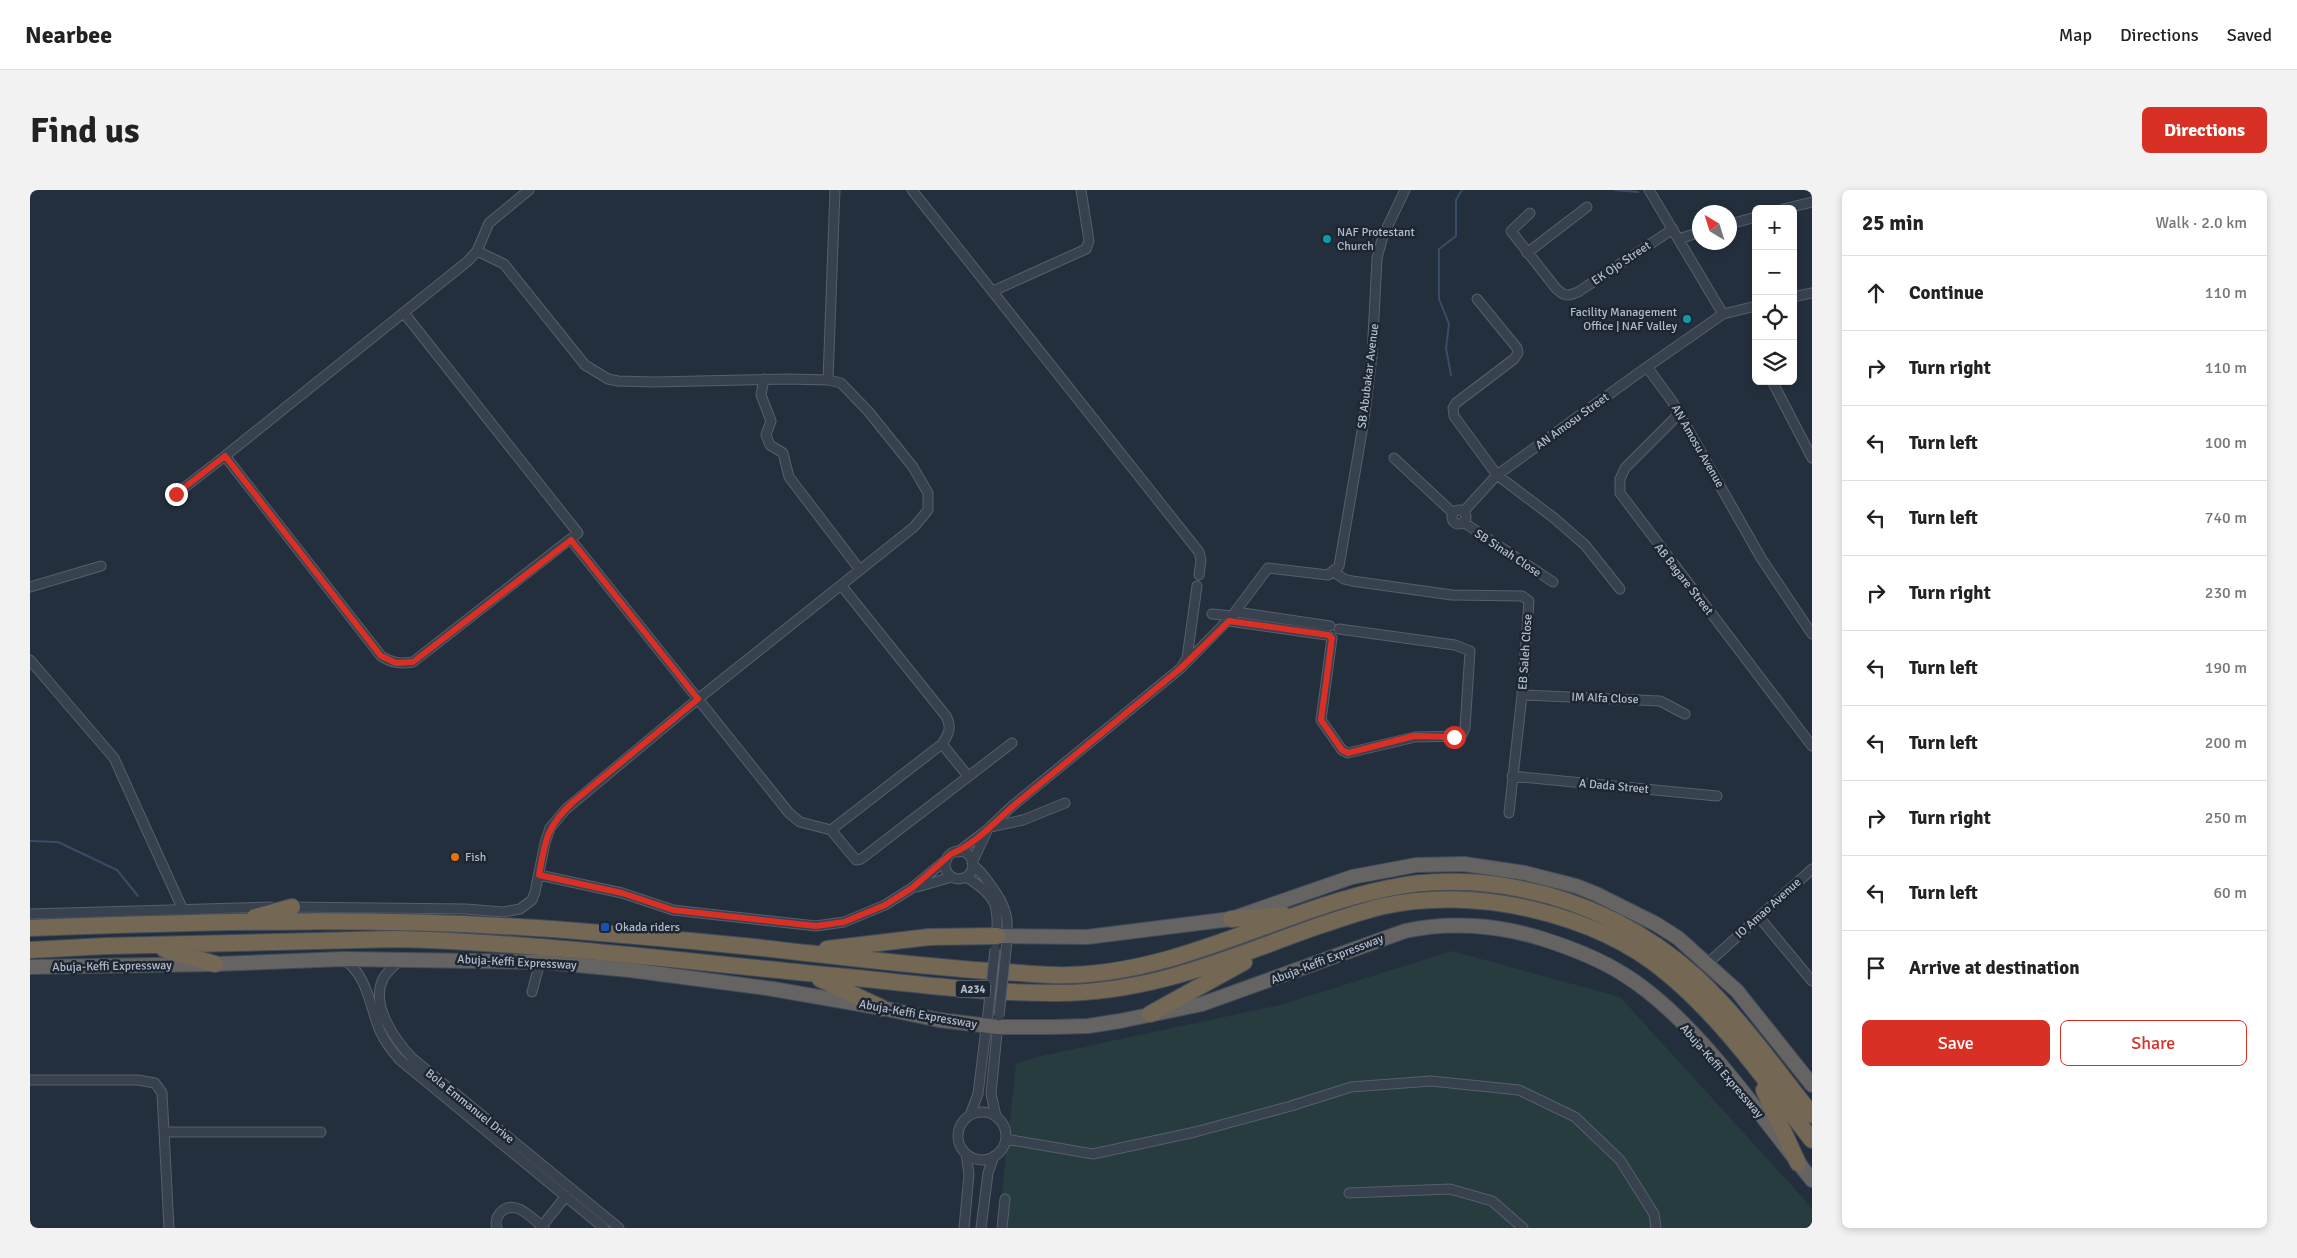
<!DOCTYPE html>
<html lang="en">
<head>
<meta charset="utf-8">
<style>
	body { margin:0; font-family:Signika,sans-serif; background:#f2f2f2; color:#222 }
	.controls { position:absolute; right:15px; top:15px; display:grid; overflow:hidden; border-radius:8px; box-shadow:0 2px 8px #0003 }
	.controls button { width:45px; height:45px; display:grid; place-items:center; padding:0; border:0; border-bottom:1px solid #e0e0e0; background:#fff; color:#222; font:25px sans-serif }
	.compass { position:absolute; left:1662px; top:15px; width:45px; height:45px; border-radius:50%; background:#fff; box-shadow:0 2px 8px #0003; rotate:322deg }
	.stop { position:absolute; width:15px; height:15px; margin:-11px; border:4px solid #d93025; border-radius:50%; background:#fff }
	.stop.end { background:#d93025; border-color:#fff; box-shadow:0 1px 5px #0008 }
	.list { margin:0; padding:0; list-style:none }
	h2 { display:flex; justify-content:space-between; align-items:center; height:65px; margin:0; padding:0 20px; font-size:21px }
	h2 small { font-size:16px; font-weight:400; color:#767676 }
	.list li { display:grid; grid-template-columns:32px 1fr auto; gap:15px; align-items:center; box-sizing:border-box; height:75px; padding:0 20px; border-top:1px solid #e0e0e0 }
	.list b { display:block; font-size:19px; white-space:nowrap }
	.list em { font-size:16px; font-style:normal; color:#767676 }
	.actions { display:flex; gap:10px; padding:15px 20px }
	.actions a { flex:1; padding:11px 0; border:1px solid #d93025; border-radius:8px; text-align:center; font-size:18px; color:#d93025 }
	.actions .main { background:#d93025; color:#fff }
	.icon { flex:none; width:28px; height:28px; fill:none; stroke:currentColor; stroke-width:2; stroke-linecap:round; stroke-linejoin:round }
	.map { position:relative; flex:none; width:1782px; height:1038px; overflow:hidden; border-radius:8px }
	header { display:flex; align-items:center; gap:30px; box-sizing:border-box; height:70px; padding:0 25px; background:#fff; border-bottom:1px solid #e0e0e0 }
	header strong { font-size:24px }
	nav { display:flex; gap:28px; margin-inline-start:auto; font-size:18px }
	.intro { display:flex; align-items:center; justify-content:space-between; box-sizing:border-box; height:120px; padding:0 30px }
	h1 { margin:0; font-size:35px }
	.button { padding:12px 22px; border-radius:8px; background:#d93025; color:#fff; font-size:18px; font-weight:700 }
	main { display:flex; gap:30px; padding:0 30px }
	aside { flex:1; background:#fff; border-radius:8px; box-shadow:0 2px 8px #0003 }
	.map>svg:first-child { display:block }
	.green { fill:#263c3f }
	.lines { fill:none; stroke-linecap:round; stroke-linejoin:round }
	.stream { stroke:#394c67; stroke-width:2 }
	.minor-casing { stroke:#565f6c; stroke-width:11 }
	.trunk-casing { stroke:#434c59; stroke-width:16 }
	.motorway-casing { stroke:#434c59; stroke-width:18 }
	.minor { stroke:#38414e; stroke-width:9 }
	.trunk { stroke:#656462; stroke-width:14 }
	.motorway { stroke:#746855; stroke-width:16 }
	.minor-bridge-casing { stroke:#565f6c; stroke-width:11; stroke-linecap:butt }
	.minor-bridge { stroke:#38414e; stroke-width:9 }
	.route { stroke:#d93025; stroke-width:6 }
	.culture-dot { fill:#0f9aa8; stroke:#1d2633; stroke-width:2 }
	.food-dot { fill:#e8710a; stroke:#1d2633; stroke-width:2 }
	.transit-dot { fill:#1a4fb4; stroke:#1d2633; stroke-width:2 }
	.labels { text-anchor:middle; stroke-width:5; stroke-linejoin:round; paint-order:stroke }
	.shield { fill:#1d2633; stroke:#878f9c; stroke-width:1 }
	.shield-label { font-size:11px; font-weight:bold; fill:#b4bcc9 }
	.poi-label { font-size:12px; fill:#b4bcc9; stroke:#1d2633; text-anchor:start }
	.street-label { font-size:12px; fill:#b4bcc9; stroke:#1d2633 }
</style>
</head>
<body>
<header>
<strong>Nearbee</strong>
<nav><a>Map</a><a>Directions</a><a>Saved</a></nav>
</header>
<div class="intro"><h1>Find us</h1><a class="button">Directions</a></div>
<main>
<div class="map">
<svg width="1782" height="1038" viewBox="0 0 1782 1038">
	<rect width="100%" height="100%" fill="#242f3e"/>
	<path class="green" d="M 1422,761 L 1590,807 L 1773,1008 L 1782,1020 L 1782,1038 L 968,1038 L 986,874 L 1007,867 L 1250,815 Z"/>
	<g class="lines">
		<path class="stream" d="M 1585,0 L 1608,2
			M 1421,185 L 1416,158 L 1419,134 L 1409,109 L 1409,59 L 1426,46 L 1426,10 L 1432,0
			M 0,651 L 28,652 L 87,680 L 108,706"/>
		<g class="minor-casing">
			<path id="minor" d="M 882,0 L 1169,362 L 1171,370 L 1169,385
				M 1619,0 L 1693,124
				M 1753,19 L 1782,12
				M 1500,23 L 1481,41 L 1525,97 C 1533,106 1537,107 1548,102 L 1643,39
				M 1700,34 L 1726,27
				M 1649,49 L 1670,42
				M 1497,63 L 1557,17
				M 963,101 L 1056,59 L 1059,51 L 1051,0
				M 1763,107 L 1782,103
				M 1447,109 L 1487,158 L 1488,163 L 1484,169 L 1426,213 L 1423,218 L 1424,226 L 1467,285 L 1524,328 L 1555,355 L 1590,399
				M 1726,116 L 1693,124 L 1617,177 L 1642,211 L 1731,368 L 1782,444
				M 374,123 L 548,343 L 383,472 C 370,474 362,473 351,466 L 195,266 L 438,71 L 447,61 L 459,33 L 499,0
				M 734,189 L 731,205 L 741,231 L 736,245 L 740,255 L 753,263 L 759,287 L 830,380
				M 798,190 L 805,0
				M 1742,191 L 1782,268
				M 1649,224 L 1595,278 L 1590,289 L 1590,303 L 1782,556
				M 1364,268 L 1423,323
				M 146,304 L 195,266
				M1422 327a7 7 0 1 1 14 0a7 7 0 1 1-14 0Z
				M 1434,321 L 1467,285 L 1617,177
				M 1433,332 L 1523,392
				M 541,350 L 759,623 L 770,632 L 801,640 L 826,670 L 831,669 L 982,553
				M 1304,382 L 1314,389 L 1322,391 L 1422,405 L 1492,406 L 1499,411 L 1492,505 L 1479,623
				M 0,397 L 71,376
				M 1206,422 L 1300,436
				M 1182,424 L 1202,426
				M 1199,431 L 1297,445
				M 1302,448 L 1291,530 L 1312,560 L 1318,563 L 1385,547 L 1431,546 L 1435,538 L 1440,461 L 1425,455 L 1309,439
				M 0,470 L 84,568 L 153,720
				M 1151,478 L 1202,426 L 1238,378 L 1298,385 L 1309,376 L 1334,230 L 1342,166 L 1347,68 L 1353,46 L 1375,0
				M 1492,505 L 1630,511 L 1655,524
				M 912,554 L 938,586
				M 1482,586 L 1687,606
				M 960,637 L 993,630 L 1035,613
				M 801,640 L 912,554 C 919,544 922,537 916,526 L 811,395
				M915 675a14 14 0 1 1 28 0a14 14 0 1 1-28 0Z
				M 928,662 L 957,640 L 981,617 L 1151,478 L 1157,468 L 1167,396
				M 942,673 L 956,643
				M 943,675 C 950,681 956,688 961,696 C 979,719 979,732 976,760
				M 509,685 L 592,703 L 643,720 L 786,736 L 814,732 L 855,715 L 882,698 L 917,669
				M 936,687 C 966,705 970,716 966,750
				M 887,697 L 922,687
				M 258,717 L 436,719 L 473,722 L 490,719 L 502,710 L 505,702 L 515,653 L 520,638 L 536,619 L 668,509 L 884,337 L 898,320 L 898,303 L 883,277 L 838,221 L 811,193 L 798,190 L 758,189 L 625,192 L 588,191 L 578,189 L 555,175 L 474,74 L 447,61
				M 0,724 L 240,717
				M 1729,727 L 1782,791
				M 313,769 C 338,785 339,815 350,841 C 355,852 362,861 370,870 L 574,1038
				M 371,769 C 365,775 357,781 353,789 C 340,815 365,850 382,868 L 589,1038
				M 1678,773 L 1782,679
				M 502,802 L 510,772
				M 0,890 L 108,890 L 125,893 L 132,903 L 139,1038
				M928 946a24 24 0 1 1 48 0a24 24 0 1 1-48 0Z
				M 940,925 L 948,904 L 958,823
				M 966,926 L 961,904 L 968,833
				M 135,942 L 291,942
				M 976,949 L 1063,964 L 1165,942 L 1261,916 L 1321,897 L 1401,891 L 1489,900 L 1545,927 L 1590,970 L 1624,1024 L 1626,1038
				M 1319,1003 L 1420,999 L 1462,1011 L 1493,1038
				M 512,1036 L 536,1006
				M 467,1038 C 465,1032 466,1028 470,1023 C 484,1007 503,1029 514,1038
				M 934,1038 L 939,984 L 936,964
				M 951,1038 L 958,983 L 964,966
				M 972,1038 L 975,1009"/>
		</g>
		<g class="trunk-casing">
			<path id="trunk" d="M 967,746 L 1057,747 L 1201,729 L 1322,687 L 1386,675 L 1434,674 L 1495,683 L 1546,696 L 1566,704 L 1626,734 L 1648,748 L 1707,801 L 1782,895
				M 0,777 L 185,774 L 313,769 L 515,772 L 600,780 L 743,799 L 852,818 L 909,830 L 968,837 L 1024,837 L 1058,836 L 1090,831 L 1172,814 L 1375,741 C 1420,731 1469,735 1513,749 C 1541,758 1568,768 1593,784 C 1665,828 1729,925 1782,990"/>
		</g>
		<g class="motorway-casing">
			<path id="motorway" d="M 225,727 L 262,717
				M 1201,729 L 1254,725
				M 0,738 C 186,731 373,726 559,742 C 631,748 704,754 776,763 C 842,770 907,778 974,782 C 996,783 1018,786 1040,785 C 1153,782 1250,720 1359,698 C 1400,689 1449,690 1491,699 C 1555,711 1618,743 1666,787 C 1710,828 1745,878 1782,925
				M 134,759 L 185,774
				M 797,759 L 899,747 L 967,746
				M 0,760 L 76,756 L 367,749 C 518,753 667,773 817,787 C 885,794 954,803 1023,803 C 1121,804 1198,768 1288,736 C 1310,729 1332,721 1354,716 C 1445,696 1565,723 1637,783 C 1694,830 1737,893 1782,950
				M 790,789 L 852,818
				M 1120,824 L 1214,772
				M 1734,900 L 1768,973"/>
		</g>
		<use href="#minor" class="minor"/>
		<use href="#trunk" class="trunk"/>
		<use href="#motorway" class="motorway"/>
		<g class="minor-bridge-casing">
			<path id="minor-bridge" d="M 958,823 L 965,759
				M 969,826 L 976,760"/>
		</g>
		<use href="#minor-bridge" class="minor-bridge"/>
	</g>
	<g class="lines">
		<path class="route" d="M 146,304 L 195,266 L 351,466 L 366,473 L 383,472 L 541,350 L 668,509 L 543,612 C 516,637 515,651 509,685 L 592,703 L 643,720 L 786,736 L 814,732 L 855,715 L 882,698 L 921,664 C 945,654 963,634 982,617 L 1151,478 L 1199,431 L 1298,445 L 1302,448 L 1291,530 L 1312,560 L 1318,563 L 1384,546 L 1424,547"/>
	</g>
	<g class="culture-dot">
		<circle cx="1297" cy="49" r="5"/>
		<circle cx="1657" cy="129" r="5"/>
	</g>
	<circle class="food-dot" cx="425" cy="667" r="5"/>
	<rect class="transit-dot" x="570" y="732" width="10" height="10" rx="2.5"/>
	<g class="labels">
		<rect class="shield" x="925.5" y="790.5" width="35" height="17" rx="4"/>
		<g class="shield-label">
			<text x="943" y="803">A234</text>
		</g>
		<g class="poi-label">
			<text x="1307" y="46">NAF Protestant<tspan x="1307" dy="14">Church</tspan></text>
			<text x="1647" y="126" text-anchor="end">Facility Management<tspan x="1647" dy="14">Office | NAF Valley</tspan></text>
			<text x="435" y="671">Fish</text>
			<text x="585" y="741">Okada riders</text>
		</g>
		<g class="street-label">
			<text transform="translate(1591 73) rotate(-34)" y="4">EK Ojo Street</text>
			<text transform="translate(1338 186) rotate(-83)" y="4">SB Abubakar Avenue</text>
			<text transform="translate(1542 231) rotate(-36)" y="4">AN Amosu Street</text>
			<text transform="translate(1668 256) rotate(60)" y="4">AN Amosu Avenue</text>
			<text transform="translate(1478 363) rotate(33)" y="4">SB Sinah Close</text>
			<text transform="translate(1654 389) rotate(52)" y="4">AB Bagare Street</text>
			<text transform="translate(1495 462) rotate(-86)" y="4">EB Saleh Close</text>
			<text transform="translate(1575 508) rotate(2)" y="4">IM Alfa Close</text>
			<text transform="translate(1584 596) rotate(5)" y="4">A Dada Street</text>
			<text transform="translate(1738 718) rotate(-42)" y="4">IO Amao Avenue</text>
			<text transform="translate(1297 769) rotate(-21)" y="4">Abuja-Keffi Expressway</text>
			<text transform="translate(487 772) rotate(3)" y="4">Abuja-Keffi Expressway</text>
			<text transform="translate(82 776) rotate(-1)" y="4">Abuja-Keffi Expressway</text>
			<text transform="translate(888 824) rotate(10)" y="4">Abuja-Keffi Expressway</text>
			<text transform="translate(1692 881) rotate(49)" y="4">Abuja-Keffi Expressway</text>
			<text transform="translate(440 916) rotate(39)" y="4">Bola Emmanuel Drive</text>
		</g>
	</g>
</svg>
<div class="controls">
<button>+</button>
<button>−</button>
<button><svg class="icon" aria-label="locate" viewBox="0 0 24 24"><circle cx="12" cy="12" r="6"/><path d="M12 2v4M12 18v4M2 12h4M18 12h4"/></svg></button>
<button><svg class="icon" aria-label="layers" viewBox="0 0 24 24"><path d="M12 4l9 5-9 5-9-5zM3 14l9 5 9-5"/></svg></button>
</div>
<svg class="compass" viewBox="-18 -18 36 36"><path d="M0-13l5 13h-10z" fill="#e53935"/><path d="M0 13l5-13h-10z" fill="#767676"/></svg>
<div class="stop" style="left:1424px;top:547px"></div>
<div class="stop end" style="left:146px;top:304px"></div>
</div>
<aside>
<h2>25 min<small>Walk · 2.0 km</small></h2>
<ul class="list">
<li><svg class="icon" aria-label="ahead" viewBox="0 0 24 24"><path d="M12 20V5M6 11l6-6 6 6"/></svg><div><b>Continue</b></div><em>110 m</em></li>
<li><svg class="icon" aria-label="right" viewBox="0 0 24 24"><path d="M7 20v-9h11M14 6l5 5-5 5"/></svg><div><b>Turn right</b></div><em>110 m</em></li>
<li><svg class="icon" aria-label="left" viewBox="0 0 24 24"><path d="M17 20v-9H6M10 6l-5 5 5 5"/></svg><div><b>Turn left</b></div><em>100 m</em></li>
<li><svg class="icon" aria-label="left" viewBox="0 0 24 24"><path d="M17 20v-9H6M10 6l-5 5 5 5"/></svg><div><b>Turn left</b></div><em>740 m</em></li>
<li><svg class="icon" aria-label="right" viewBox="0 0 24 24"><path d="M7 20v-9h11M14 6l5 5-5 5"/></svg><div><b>Turn right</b></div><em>230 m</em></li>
<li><svg class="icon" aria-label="left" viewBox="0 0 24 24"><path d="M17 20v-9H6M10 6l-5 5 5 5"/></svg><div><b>Turn left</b></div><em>190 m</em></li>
<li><svg class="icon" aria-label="left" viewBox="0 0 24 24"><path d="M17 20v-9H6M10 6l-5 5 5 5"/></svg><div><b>Turn left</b></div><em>200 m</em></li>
<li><svg class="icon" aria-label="right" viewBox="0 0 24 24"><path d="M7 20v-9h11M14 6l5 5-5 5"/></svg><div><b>Turn right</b></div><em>250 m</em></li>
<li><svg class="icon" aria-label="left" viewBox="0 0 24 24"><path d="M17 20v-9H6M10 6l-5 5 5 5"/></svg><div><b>Turn left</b></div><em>60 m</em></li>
<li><svg class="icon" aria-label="arrive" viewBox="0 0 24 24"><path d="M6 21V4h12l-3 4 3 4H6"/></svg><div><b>Arrive at destination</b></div></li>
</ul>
<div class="actions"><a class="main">Save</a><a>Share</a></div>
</aside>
</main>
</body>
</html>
